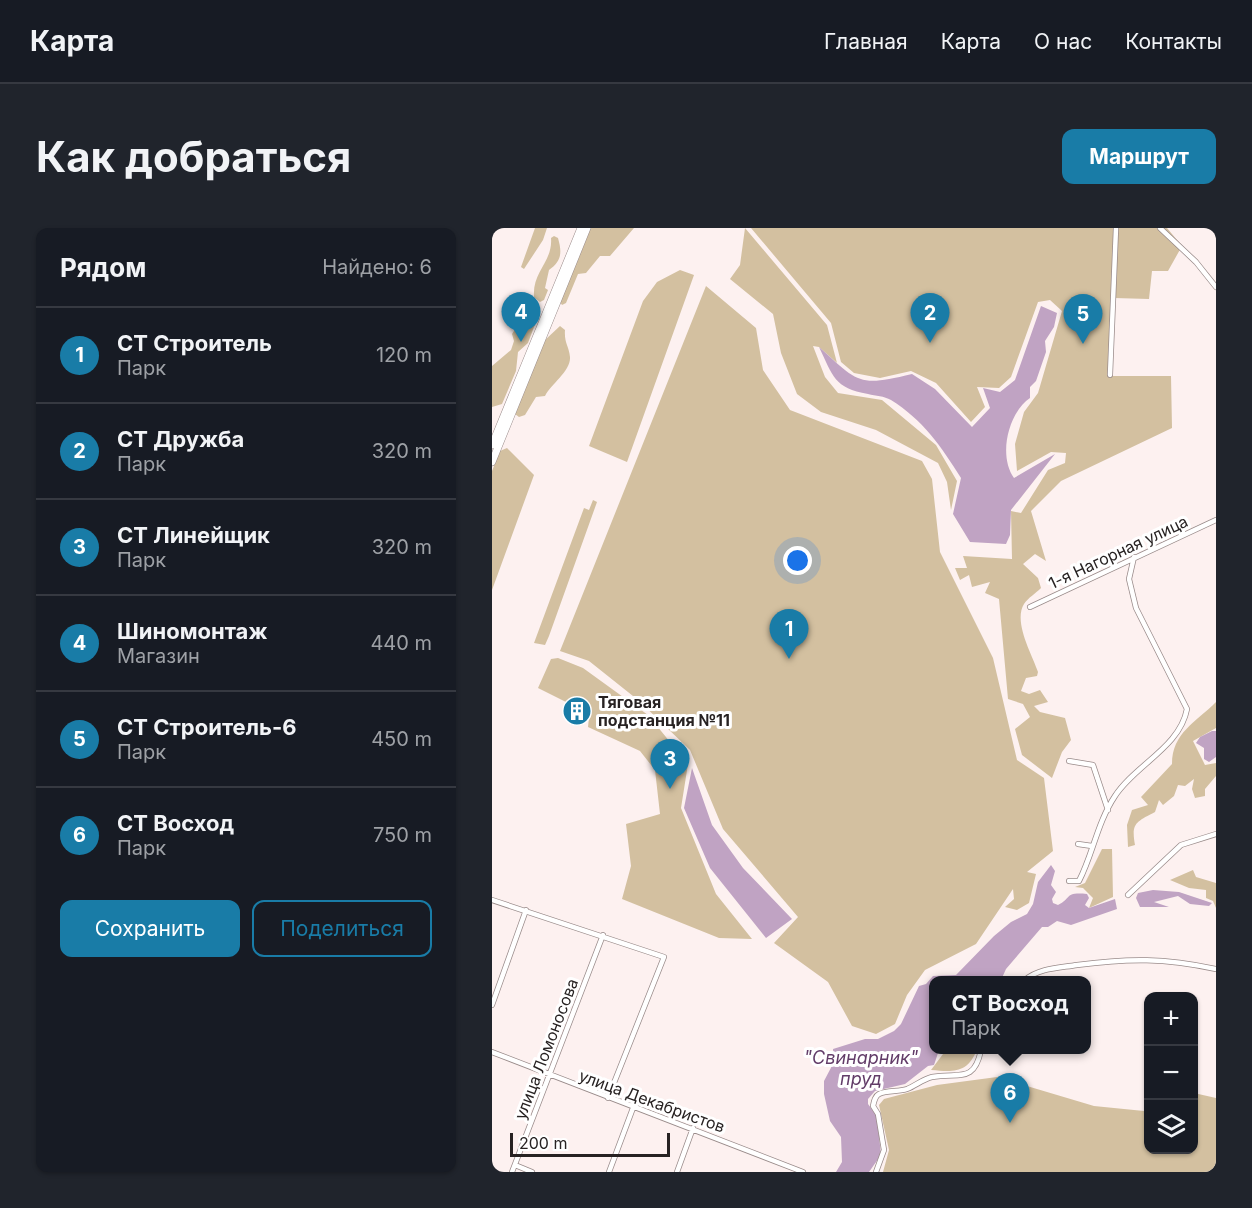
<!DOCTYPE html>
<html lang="ru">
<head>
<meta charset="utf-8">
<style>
	body { margin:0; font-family:Inter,sans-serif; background:#20242c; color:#f1f3f6 }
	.controls { position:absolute; right:18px; bottom:18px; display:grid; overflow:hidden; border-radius:12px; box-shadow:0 2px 4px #0004 }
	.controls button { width:54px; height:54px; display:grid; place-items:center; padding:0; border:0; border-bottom:2px solid #363941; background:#171b24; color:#f1f3f6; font:30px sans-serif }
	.scale { position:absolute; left:18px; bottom:15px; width:160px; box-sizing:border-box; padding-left:6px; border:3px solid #272222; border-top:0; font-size:16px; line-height:21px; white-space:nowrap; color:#272222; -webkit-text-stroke:4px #fff; paint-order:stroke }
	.you { position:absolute; left:306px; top:333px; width:21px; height:21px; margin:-15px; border:4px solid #fff; border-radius:50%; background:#1a73e8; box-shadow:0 0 0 9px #1a73e833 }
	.badge { display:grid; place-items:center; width:39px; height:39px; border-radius:50%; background:#197ca7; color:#fff; font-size:20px; font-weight:700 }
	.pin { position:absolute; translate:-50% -50px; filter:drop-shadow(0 2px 3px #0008) }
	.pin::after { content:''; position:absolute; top:32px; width:21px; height:18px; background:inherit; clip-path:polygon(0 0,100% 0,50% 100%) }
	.popup { position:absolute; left:437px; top:748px; width:162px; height:78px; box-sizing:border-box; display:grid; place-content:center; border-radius:12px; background:#171b24; filter:drop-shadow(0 2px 4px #0005); font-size:20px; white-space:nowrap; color:#9ea1a6 }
	.popup b { font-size:22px; color:#f1f3f6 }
	.popup::after { content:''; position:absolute; left:50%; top:100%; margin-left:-12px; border:12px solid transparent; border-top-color:#171b24 }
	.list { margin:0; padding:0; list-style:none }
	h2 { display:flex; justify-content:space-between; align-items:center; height:78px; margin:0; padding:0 24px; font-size:26px }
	h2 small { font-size:20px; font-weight:400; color:#9ea1a6 }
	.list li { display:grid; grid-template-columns:39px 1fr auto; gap:18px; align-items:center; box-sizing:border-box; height:96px; padding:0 24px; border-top:2px solid #363941 }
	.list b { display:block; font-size:22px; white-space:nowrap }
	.list p { margin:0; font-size:20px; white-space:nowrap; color:#9ea1a6 }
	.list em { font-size:20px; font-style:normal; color:#9ea1a6 }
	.actions { display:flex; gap:12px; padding:18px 24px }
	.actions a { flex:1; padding:14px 0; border:2px solid #197ca7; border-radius:12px; text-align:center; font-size:21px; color:#197ca7 }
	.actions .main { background:#197ca7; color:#fff }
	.icon { flex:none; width:33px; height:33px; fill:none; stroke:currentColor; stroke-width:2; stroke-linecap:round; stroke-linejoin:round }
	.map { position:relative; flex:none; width:724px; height:944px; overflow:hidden; border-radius:12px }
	header { display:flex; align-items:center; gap:36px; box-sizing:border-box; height:84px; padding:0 30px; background:#171b24; border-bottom:2px solid #363941 }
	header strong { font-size:28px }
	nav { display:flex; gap:33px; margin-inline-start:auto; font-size:21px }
	.intro { display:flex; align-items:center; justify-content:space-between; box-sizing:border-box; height:144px; padding:0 36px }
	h1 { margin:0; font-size:42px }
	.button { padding:15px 27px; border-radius:12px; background:#197ca7; color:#fff; font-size:21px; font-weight:700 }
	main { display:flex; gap:36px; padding:0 36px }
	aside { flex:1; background:#171b24; border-radius:12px; box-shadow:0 2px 4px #0004 }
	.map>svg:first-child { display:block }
	.green { fill:#d3c0a0 }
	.water { fill:#c0a3c3 }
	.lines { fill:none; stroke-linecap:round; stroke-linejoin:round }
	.minor-casing { stroke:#998b8a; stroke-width:6 }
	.primary-casing { stroke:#998b8a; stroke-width:8 }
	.minor { stroke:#fff; stroke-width:4.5 }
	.primary { stroke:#fff; stroke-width:7 }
	.labels { text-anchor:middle; stroke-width:6; stroke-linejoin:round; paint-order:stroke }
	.street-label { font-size:16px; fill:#272222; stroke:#fff }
	.poi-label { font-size:16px; font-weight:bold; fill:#272222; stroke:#fff; text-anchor:start }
	.water-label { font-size:18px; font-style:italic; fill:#623c68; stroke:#fff }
</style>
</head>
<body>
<header>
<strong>Карта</strong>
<nav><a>Главная</a><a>Карта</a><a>О нас</a><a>Контакты</a></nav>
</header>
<div class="intro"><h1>Как добраться</h1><a class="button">Маршрут</a></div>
<main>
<aside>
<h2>Рядом<small>Найдено: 6</small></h2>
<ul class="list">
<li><span class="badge">1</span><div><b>СТ Строитель</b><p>Парк</p></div><em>120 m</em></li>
<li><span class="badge">2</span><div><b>СТ Дружба</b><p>Парк</p></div><em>320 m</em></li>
<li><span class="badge">3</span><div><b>СТ Линейщик</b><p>Парк</p></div><em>320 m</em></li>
<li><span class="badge">4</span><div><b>Шиномонтаж</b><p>Магазин</p></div><em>440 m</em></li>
<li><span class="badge">5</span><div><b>СТ Строитель-6</b><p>Парк</p></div><em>450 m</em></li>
<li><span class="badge">6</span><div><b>СТ Восход</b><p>Парк</p></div><em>750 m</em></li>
</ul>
<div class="actions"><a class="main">Сохранить</a><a>Поделиться</a></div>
</aside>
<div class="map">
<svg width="724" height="944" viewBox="0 0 724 944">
	<rect width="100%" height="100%" fill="#fdf1f0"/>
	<path class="green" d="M 43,0 L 55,0 L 51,12 L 32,41 L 29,39 Z
		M 98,0 L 142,0 L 118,28 L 108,28 L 94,45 L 86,46 L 74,75 L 70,77 L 68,74 Z
		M 253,0 L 335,97 L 345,135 L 327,119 L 321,118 L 333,149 L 346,165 L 390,172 L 444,217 L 465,253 L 459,282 L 455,254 L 446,235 L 384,202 L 329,184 L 305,166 L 289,125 L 281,86 L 238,51 L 248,37 Z
		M 259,0 L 675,0 L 690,18 L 676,43 L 660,43 L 657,71 L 622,70 L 619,148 L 679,148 L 680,200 L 569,253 L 539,283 L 554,333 L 543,326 L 531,336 L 546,350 L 549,360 C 544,365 536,370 532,376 C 521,394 540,426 546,444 L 545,448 L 534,450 L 529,463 L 537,466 L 548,462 L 556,474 L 542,478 L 548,484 L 573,490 L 579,512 L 570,524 L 560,550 L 530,527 L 523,501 L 538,489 L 531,476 L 516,471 L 507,371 L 493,365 L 498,354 L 480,359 L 477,347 L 468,352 L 463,340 L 475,340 L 471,328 L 520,331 L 519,283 L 529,285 L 556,242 L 573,235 L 574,225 L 559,224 L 525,243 L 523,216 L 532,184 L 546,165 L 570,83 L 558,72 L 546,74 L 519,149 L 507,160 L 485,159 L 493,179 L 479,194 L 444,155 L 419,143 L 388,150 L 362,145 L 349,134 L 339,95 Z
		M 62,8 L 66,10 C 70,24 70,33 57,42 L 53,60 L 56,62 L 52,72 L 48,74 L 42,69 C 40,43 61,34 59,10 Z
		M 188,42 L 202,47 L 135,234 L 97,218 L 151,73 L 165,54 Z
		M 214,58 L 264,100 L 271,142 L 298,182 L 430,233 L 440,251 L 448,324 L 501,430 L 525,532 L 552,550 L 561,623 L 535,644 L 544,646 L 537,675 L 525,682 L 513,679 L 522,671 L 521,661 L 484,716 L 433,742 L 415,767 L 403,796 L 384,806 L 360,798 L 336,754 L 282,715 L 306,689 L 231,601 L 198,522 L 146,472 L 97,433 L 68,423 Z
		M 37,85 L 45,91 L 36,115 L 26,124 L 24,143 L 10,176 L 0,179 L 0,138 L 19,122 L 22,113 L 20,106 L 32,88 Z
		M 68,98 L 73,102 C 72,115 77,118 78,129 C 79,143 59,156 53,168 L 44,169 L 33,187 L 27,189 L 23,186 L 53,112 Z
		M 15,220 L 42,247 L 0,362 L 0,243 L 8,223 Z
		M 101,272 L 105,274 L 57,408 L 53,417 L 42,415 L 92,280 L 97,282 Z
		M 66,430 L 91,440 L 156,487 L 196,536 L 189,580 L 224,666 L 260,711 L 227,710 L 130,671 L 139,638 L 134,596 L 168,586 L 163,542 L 148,523 L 96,499 L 98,480 L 82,472 L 76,475 L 46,460 L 59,431 Z
		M 724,474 L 724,500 L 701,513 L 713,537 L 724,535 L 724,548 L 713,561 L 713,568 L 703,570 L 700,561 L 702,551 L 693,558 L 686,557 L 682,568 L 671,577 L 667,572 L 663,584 C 644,594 639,595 643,617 L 636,619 L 635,597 L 640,582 L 656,577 L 649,569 L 680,536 C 680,505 704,494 724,474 Z
		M 610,621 L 620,621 L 621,669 L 597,680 L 601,670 L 591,660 L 583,659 L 593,655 Z
		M 701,642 L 704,649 L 724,655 L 724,680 L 721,673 L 714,670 L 714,662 L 697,660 L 678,652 Z
		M 454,822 L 485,822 C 475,845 463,844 439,842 Z
		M 505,849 L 602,878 L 652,883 L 656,879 L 656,922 L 702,922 L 702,865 L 724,870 L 724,944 L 391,944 L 397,922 L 387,877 L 392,871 L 445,857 Z"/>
	<path class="water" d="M 549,78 L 565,85 L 562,99 L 553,113 L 554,124 L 544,153 L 538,159 L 538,170 C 516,185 506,228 522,250 L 563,226 L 519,282 L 518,307 L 514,316 L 478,314 L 461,286 L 469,250 C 449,218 431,192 399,172 C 392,168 384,168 376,166 C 342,160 341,148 327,119 C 367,155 366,159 420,146 L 443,161 L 480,199 L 498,180 L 491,160 L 508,164 L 523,152 Z
		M 720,503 L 724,503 L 724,529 L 717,534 L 712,531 L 712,520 L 704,515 L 708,509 Z
		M 200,540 L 220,597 L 251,640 L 300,691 L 274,710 L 218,640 L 192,580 Z
		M 559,637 L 563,643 L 559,657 L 564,664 L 560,671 L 561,675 L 566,677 C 581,670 571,664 595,666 L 597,670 L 593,677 L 597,680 L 623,671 L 625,681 L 579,697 L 565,693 L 556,699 L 550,699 L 514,741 L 509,752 L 442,752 L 442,822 L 447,822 L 442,837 L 436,838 L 413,856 L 383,863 L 376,871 L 376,876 L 385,888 L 389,927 L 377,944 L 344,944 L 350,934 L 349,909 L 338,893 L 332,866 L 332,853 L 342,834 L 341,821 L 373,811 L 386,811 L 402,803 L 409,796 L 427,758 L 434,756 L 441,748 L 464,747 L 502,708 L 519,694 L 535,686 L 541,676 L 546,654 Z
		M 661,662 L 687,664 L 720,675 L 717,678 L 698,676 L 686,668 L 662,674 L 677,679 L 648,679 L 644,670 L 646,665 Z"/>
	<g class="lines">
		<g class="minor-casing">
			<path id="minor" d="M 668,0 L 704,34 L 724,59
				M 618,147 L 624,0
				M 538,379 L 724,292
				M 577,533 L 601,537 L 616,582
				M 586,616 L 600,618
				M 577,653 L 587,653 C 601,626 605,595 623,568 C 643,537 688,519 695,481 L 644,380 L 637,351 L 642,329
				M 636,667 L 689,617 L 724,606
				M 0,672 L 172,729 L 116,870
				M 533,752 C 547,740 567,740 585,737 C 638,730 672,730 724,741
				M 0,777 L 34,682
				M 0,824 L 311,944
				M 23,937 L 40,944
				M 20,944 L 111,707
				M 117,944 L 141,880
				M 185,944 L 201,900
				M 384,944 L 392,922 L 386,886 L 381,878 C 382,873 383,868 387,866 C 395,862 407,864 415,861 C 423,858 431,851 440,849 C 467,844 482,856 489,822"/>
		</g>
		<g class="primary-casing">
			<path id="primary" d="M 0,217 L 89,0
				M 0,234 L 95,0"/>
		</g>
		<use href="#minor" class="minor"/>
		<use href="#primary" class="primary"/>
	</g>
	<defs>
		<g id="building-disc" transform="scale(1.5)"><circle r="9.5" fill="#197ca7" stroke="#fff"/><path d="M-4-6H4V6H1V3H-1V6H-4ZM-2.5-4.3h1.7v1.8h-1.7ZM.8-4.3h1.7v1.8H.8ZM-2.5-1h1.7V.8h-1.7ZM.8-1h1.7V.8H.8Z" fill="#fff"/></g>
	</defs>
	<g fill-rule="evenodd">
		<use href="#building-disc" x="85" y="483"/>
	</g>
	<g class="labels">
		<g class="street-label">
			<text transform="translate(626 324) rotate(-25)" y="6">1-я Нагорная улица</text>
			<text transform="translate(54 821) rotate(-69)" y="6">улица Ломоносова</text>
			<text transform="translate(160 873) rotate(20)" y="6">улица Декабристов</text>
		</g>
		<g class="poi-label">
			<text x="106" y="480">Тяговая<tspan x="106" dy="18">подстанция №11</tspan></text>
		</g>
		<g class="water-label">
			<text x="369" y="836">"Свинарник"<tspan x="369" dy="21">пруд</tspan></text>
		</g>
	</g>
</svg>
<div class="controls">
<button>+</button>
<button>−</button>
<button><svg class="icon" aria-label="layers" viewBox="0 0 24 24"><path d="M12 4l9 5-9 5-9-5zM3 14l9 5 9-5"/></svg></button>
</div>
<div class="scale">200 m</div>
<div class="you"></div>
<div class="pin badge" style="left:297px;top:431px">1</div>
<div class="pin badge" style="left:438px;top:115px">2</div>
<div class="pin badge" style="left:178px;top:561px">3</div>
<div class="pin badge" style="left:29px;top:114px">4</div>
<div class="pin badge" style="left:591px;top:116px">5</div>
<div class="pin badge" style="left:518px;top:895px">6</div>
<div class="popup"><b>СТ Восход</b>Парк</div>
</div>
</main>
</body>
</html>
